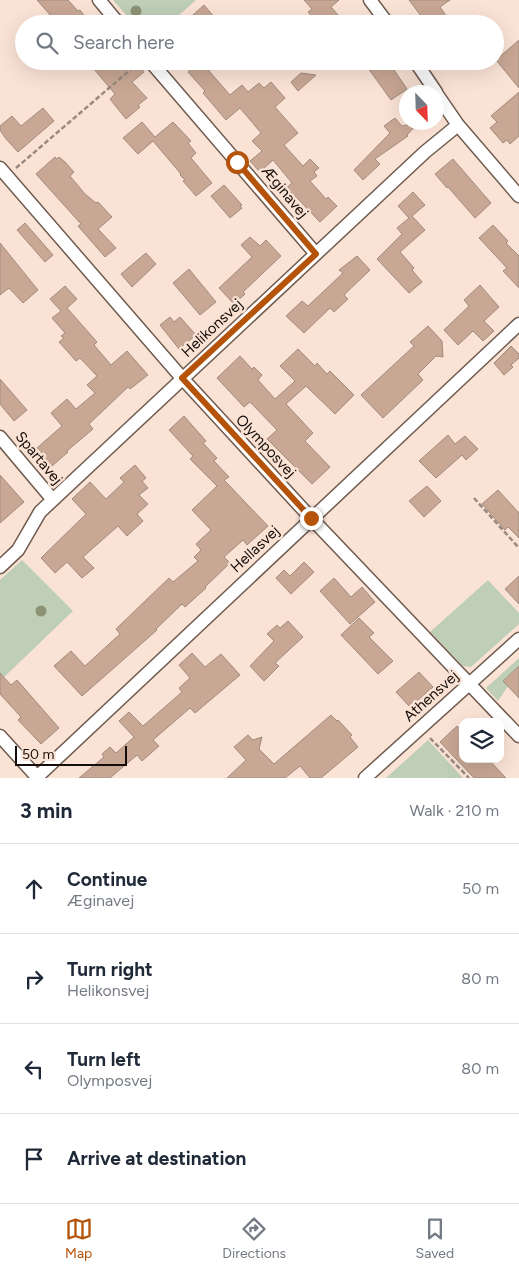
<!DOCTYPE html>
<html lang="en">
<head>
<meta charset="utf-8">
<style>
	body { margin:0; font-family:Figtree,sans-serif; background:#f6f6f7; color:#1f2937 }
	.controls { position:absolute; right:15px; bottom:15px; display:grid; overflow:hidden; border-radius:10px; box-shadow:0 5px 20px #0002 }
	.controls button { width:45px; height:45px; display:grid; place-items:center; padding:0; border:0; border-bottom:1px solid #e0e1e3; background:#fff; color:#1f2937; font:25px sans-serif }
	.compass { position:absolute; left:399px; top:85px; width:45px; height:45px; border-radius:50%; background:#fff; box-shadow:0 5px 20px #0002; rotate:157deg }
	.scale { position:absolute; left:15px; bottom:12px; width:112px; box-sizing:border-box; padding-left:5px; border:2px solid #150d09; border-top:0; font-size:14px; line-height:18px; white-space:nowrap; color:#150d09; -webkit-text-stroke:4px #fae3d5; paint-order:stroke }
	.stop { position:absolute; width:15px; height:15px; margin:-11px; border:4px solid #b45309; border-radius:50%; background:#fff }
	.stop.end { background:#b45309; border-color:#fff; box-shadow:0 1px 5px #0008 }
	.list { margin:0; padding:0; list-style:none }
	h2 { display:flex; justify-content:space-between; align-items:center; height:65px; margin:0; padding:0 20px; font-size:21px }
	h2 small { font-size:16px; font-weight:400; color:#747a83 }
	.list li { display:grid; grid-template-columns:32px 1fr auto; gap:15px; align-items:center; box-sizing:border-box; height:90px; padding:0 20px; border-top:1px solid #e0e1e3 }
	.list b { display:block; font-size:19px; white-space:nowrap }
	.list p { margin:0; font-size:16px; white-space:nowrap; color:#747a83 }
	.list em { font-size:16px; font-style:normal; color:#747a83 }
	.icon { flex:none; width:28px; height:28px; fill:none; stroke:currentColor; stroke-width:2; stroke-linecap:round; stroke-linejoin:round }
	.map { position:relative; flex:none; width:519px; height:778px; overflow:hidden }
	.search { position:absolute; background:#fff; box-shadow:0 5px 20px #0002; left:15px; right:15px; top:15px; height:55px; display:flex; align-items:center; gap:12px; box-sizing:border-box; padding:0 18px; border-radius:28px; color:#747a83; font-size:19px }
	.sheet { height:425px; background:#fff }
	nav { display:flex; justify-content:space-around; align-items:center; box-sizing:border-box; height:70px; border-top:1px solid #e0e1e3; background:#fff; font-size:14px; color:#747a83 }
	nav a { display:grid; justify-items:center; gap:2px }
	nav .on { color:#b45309 }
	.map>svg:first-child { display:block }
	.green { fill:#beceb7 }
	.building { fill:#c8a794; stroke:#a28c7f }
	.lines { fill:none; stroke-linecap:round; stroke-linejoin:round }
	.street-casing { stroke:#6f5b4f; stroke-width:15 }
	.path { stroke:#9a8980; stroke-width:2.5; stroke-dasharray:5 2.5; stroke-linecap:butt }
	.street { stroke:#fff; stroke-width:12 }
	.tree { fill:#8c9273 }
	.route { stroke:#b45309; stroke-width:6 }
	.labels { text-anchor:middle; stroke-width:5; stroke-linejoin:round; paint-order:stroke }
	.street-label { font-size:15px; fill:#150d09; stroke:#fae3d5 }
</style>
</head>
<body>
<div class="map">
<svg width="519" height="778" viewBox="0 0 519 778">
	<rect width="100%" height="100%" fill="#fae3d5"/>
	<path class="green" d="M 113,0 L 196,0 L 169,24 L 134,24 Z
		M 22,560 L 73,611 L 0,681 L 0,580 Z
		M 488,580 L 519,613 L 519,624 L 471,667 L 463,666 L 430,632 Z
		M 519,658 L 519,666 L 503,681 L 508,686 L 498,701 L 486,688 Z
		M 428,740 L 463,778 L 386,778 Z"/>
	<path class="building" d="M 37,0 L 68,0 L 78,11 L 80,10 L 91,24 L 58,24 Z
		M 304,0 L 339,0 L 331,7 L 346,24 L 319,24 L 308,12 L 312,9 Z
		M 409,0 L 450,0 L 440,7 L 452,24 L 427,24 Z
		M 204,5 L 220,24 L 183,24 Z
		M 519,40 L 519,88 L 496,60 Z
		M 87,61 L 134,61 L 144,72 L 132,82 L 147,98 L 138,105 L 140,107 L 126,119 L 110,99 L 115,94 Z
		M 183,61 L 220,61 L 209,71 L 230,95 L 242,85 L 248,92 L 259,83 L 264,88 L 271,82 L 285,98 L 275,107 L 298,133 L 284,145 L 303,166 L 310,159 L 319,168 L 314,172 L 317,176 L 310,181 L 326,199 L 328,197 L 337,206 L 320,222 L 295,196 L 293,198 L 286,188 L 292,183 L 273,160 L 260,172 L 250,161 L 262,151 L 252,141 L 261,133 L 240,108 L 226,120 L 203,93 L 205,91 L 188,72 L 191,69 Z
		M 363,61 L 388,61 L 407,89 L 391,100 Z
		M 301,73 L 316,75 L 298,91 L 291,82 Z
		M 519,92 L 519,136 L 510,144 L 507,140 L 503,143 L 490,128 L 497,122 L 491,116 Z
		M 43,108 L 54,121 L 18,152 L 6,139 L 0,130 L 0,126 L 12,116 L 21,126 Z
		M 395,118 L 402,126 L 419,122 L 407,135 L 408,136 L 375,159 L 380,164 L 363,180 L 354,170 L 390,133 L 384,126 Z
		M 142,122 L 155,137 L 173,122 L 191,141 L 188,143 L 196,153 L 191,158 L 212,183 L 196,196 L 183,181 L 185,180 L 180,175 L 181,174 L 153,141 L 138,154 L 123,138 Z
		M 55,157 L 57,159 L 59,157 L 65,162 L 74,172 L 70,176 L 85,194 L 96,203 L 98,202 L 112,217 L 98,229 L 116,248 L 105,257 L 78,226 L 81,224 L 36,174 Z
		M 453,159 L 491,203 L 475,218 L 448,187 L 447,188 L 435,174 Z
		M 224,185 L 242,205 L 240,206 L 242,208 L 230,218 L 211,196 Z
		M 413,192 L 425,205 L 412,216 L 425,230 L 400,252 L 414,268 L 412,270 L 422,282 L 409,293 L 377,259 L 402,234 L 397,228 L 409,218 L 398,206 Z
		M 25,223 L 53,255 L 45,262 L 17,230 Z
		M 493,225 L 508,241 L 506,243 L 519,256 L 519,288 L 503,271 L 507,268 L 479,238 Z
		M 250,237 L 260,246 L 266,240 L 281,256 L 243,292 L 245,294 L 234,304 L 219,288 L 252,257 L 241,245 Z
		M 0,243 L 38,290 L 23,303 L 9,288 L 0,295 Z
		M 146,253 L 156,264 L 132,287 L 121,274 Z
		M 357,256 L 370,270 L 344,295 L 348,299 L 334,312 L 330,308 L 304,333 L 286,316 L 302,301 L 308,306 L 343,273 L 339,270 Z
		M 189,269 L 216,302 L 200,315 L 173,283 Z
		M 480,285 L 499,307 L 484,321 L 494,331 L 483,341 L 473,331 L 458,345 L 444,330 L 469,306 L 464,300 Z
		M 65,286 L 77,299 L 67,308 L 97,342 L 94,345 L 111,365 L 127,351 L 148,375 L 130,389 L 128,387 L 89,424 L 93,429 L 67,451 L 68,452 L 52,466 L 37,448 L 62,426 L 51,413 L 67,399 L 76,409 L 95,393 L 87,385 L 97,376 L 80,358 L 76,361 L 59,342 L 64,338 L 61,336 L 65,333 L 52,318 L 61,311 L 50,299 Z
		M 170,317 L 174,322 L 180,317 L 196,335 L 179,349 L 160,325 Z
		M 428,326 L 442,341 L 443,357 L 436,356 L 418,374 L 423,380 L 383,418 L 361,395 L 414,346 L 410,342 Z
		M 511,346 L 519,354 L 519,358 L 511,365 L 513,367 L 504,375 L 494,363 Z
		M 298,349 L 315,366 L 317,363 L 327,374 L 330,371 L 354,395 L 335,414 L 306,386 L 286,404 L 313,433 L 305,441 L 330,467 L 312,484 L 267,439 L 277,430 L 250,402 L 244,407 L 217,378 L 240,356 L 252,369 L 254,367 L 262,375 L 258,380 L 275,399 L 295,381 L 280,366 Z
		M 0,379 L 27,410 L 14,421 L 0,404 Z
		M 184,416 L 206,441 L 203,443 L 217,458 L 214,461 L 229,477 L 224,480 L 268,526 L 247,545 L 243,540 L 224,557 L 230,563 L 205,587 L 206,588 L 185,607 L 182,604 L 156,629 L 157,630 L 82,696 L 54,666 L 71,651 L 85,666 L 120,634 L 116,629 L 169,578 L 173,582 L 198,561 L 194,557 L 201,550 L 196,544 L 211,530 L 192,510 L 217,486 L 190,459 L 193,456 L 169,430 Z
		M 448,435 L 455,444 L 465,436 L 478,449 L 466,460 L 462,455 L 436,478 L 419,461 Z
		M 135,465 L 146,478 L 142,481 L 148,488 L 139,495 L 148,504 L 137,514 L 143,521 L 127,536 L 118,526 L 83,557 L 94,568 L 82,578 L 67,562 L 55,573 L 41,558 L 86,514 L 72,499 L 90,482 L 106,499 L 124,482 L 120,478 Z
		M 0,475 L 24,502 L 0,523 Z
		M 427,486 L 441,501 L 424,517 L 409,501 Z
		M 498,490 L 519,513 L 519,538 L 508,527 L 505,530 L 482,504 Z
		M 304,562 L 314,572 L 291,594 L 276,578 L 284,570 L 290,576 Z
		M 519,576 L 519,604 L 505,589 Z
		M 334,578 L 351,597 L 362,587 L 375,602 L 350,624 L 320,591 Z
		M 359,618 L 374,633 L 369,637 L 393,661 L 378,674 L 341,635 Z
		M 288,621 L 303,637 L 275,663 L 279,666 L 264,681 L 250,666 L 274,641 L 267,634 L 277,625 L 280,628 Z
		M 192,653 L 205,667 L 221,654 L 240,675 L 195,713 L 190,708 L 153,740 L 159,746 L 142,761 L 137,755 L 110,778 L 79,778 L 104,757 L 102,754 L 110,747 L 116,753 L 134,737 L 119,721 L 129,712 L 143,726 L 182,692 L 179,688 L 190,678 L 179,665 Z
		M 519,666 L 519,698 L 503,681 Z
		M 419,672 L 433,687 L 410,707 L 396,692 Z
		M 0,673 L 11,685 L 17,680 L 59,728 L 41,744 L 18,720 L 21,717 L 0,694 Z
		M 331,715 L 337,721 L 338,720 L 352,735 L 350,737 L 358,747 L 321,778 L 310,778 L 300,766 L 285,778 L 227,778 L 246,760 L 234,747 L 248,735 L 253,740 L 262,737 L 259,749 L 274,764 Z
		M 457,726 L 463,732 L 463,759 L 488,759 L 506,778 L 474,778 L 440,742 Z"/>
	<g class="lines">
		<g class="street-casing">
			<path id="street" d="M 99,0 L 119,24
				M 370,0 L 388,24
				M 150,61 L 316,254
				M 415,61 L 436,92
				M 436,93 L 458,125 L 519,196
				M 0,168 L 182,378 L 311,518 L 519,736
				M 0,437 L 53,500
				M 0,567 L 18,550 L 40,512 L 425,152 L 458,125
				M 0,736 L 37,777
				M 36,778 L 519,324
				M 365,778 L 519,639"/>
		</g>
		<path class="path" d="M 16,168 L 137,64
			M 474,498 L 519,548
			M 430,738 L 469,778"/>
		<use href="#street" class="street"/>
	</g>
	<g class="tree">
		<circle cx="136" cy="11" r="5.5"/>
		<circle cx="41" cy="611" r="5.5"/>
	</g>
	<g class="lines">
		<path class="route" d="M 237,162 L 316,254 L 182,378 L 311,518"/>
	</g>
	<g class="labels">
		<g class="street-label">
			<text transform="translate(285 192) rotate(50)" y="5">Æginavej</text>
			<text transform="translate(212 328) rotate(-43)" y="5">Helikonsvej</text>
			<text transform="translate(266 446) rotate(47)" y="5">Olymposvej</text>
			<text transform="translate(39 458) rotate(50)" y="5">Spartavej</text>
			<text transform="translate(255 549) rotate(-43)" y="5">Hellasvej</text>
			<text transform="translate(431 696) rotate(-42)" y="5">Athensvej</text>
		</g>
	</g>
</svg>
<div class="controls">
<button><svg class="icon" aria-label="layers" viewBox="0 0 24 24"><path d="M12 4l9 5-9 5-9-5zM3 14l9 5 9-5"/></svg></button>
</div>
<svg class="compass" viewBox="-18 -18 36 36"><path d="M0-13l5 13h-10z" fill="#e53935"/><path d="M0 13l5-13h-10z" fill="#747a83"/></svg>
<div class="scale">50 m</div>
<div class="stop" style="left:237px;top:162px"></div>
<div class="stop end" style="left:311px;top:518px"></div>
<div class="search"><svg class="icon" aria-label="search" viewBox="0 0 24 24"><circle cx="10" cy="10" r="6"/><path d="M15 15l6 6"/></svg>Search here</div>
</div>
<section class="sheet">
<h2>3 min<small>Walk · 210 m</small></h2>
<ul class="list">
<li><svg class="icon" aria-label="ahead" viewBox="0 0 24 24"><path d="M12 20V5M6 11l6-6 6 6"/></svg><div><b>Continue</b><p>Æginavej</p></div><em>50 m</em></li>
<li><svg class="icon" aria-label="right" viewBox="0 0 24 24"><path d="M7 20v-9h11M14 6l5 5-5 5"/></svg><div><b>Turn right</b><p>Helikonsvej</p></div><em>80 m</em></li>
<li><svg class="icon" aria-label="left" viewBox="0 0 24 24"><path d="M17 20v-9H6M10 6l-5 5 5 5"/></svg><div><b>Turn left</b><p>Olymposvej</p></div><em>80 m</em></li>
<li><svg class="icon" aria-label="arrive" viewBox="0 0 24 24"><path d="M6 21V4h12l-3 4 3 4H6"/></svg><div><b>Arrive at destination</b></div></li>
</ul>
</section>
<nav>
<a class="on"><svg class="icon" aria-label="map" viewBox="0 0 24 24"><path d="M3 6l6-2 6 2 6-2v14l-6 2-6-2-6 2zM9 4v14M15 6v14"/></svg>Map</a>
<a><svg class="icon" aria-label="directions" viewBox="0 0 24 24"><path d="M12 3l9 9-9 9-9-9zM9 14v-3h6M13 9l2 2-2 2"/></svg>Directions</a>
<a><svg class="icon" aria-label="saved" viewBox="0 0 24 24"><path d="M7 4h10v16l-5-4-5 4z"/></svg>Saved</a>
</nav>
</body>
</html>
